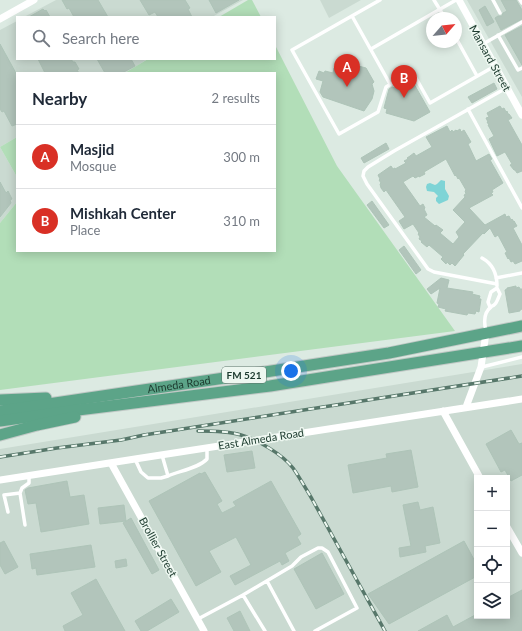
<!DOCTYPE html>
<html lang="en">
<head>
<meta charset="utf-8">
<style>
	body { margin:0; font-family:Lato,sans-serif; background:#f6f6f7; color:#1f2937 }
	.controls { position:absolute; right:12px; bottom:12px; display:grid; overflow:hidden; border-radius:0px; box-shadow:0 2px 10px #0003 }
	.controls button { width:36px; height:36px; display:grid; place-items:center; padding:0; border:0; border-bottom:1px solid #e0e1e3; background:#fff; color:#1f2937; font:20px sans-serif }
	.compass { position:absolute; left:426px; top:12px; width:36px; height:36px; border-radius:50%; background:#fff; box-shadow:0 2px 10px #0003; rotate:62deg }
	.you { position:absolute; left:291px; top:371px; width:14px; height:14px; margin:-10px; border:3px solid #fff; border-radius:50%; background:#1a73e8; box-shadow:0 0 0 6px #1a73e833 }
	.badge { display:grid; place-items:center; width:26px; height:26px; border-radius:50%; background:#d93025; color:#fff; font-size:13px; font-weight:700 }
	.pin { position:absolute; translate:-50% -33px; filter:drop-shadow(0 1px 2px #0008) }
	.pin::after { content:''; position:absolute; top:21px; width:14px; height:12px; background:inherit; clip-path:polygon(0 0,100% 0,50% 100%) }
	.list { margin:0; padding:0; list-style:none }
	h2 { display:flex; justify-content:space-between; align-items:center; height:52px; margin:0; padding:0 16px; font-size:17px }
	h2 small { font-size:13px; font-weight:400; color:#747a83 }
	.list li { display:grid; grid-template-columns:26px 1fr auto; gap:12px; align-items:center; box-sizing:border-box; height:64px; padding:0 16px; border-top:1px solid #e0e1e3 }
	.list b { display:block; font-size:15px; white-space:nowrap }
	.list p { margin:0; font-size:13px; white-space:nowrap; color:#747a83 }
	.list em { font-size:13px; font-style:normal; color:#747a83 }
	.icon { flex:none; width:22px; height:22px; fill:none; stroke:currentColor; stroke-width:2; stroke-linecap:round; stroke-linejoin:round }
	.map { position:relative; flex:none; width:522px; height:631px; overflow:hidden }
	.search { position:absolute; background:#fff; box-shadow:0 2px 10px #0003; left:16px; top:16px; width:260px; height:44px; display:flex; align-items:center; gap:10px; box-sizing:border-box; padding:0 14px; border-radius:0px; color:#747a83; font-size:15px }
	.panel { position:absolute; background:#fff; box-shadow:0 2px 10px #0003; left:16px; top:72px; width:260px; height:180px; border-radius:0px }
	.map>svg:first-child { display:block }
	.built { fill:#cadad1; fill-rule:evenodd }
	.green { fill:#b2deb8 }
	.water { fill:#7ed4d6 }
	.building { fill:#b2c5bb; stroke:#aec4b8; fill-rule:evenodd }
	.lines { fill:none; stroke-linecap:round; stroke-linejoin:round }
	.primary-casing { stroke:#c0c8c5; stroke-width:13 }
	.service { stroke:#fff; stroke-width:3.5 }
	.minor { stroke:#fff; stroke-width:7 }
	.primary { stroke:#5ca488; stroke-width:11 }
	.rail-casing { stroke:#57776a; stroke-width:3.5 }
	.rail { stroke:#edf7f0; stroke-width:2; stroke-dasharray:6; stroke-linecap:butt }
	.labels { text-anchor:middle; stroke-width:3; stroke-linejoin:round; paint-order:stroke }
	.shield { fill:#edf7f0; stroke:#5b7369; stroke-width:1 }
	.shield-label { font-size:10px; font-weight:bold; fill:#1d3b2f }
	.street-label { font-size:11px; fill:#1d3b2f; stroke:#edf7f0 }
</style>
</head>
<body>
<div class="map">
<svg width="522" height="631" viewBox="0 0 522 631">
	<rect width="100%" height="100%" fill="#dceae2"/>
	<path class="built" d="M 56,0 L 243,0 L 212,17 L 24,17 Z
		M 320,0 L 361,0 L 329,18 Z
		M 467,0 L 522,0 L 522,97 Z
		M 17,21 L 17,59 L 147,59 L 127,73 L 17,73 L 17,137 L 0,147 L 17,177 L 17,202 L 0,223 L 0,30 Z
		M 522,364 L 522,631 L 0,631 L 0,449 ZM 477,478 L 507,478 L 507,616 L 477,616 Z"/>
	<path class="green" d="M 248,0 L 252,0 L 261,17 L 219,17 Z
		M 275,45 L 337,166 L 455,331 L 0,390 L 0,223 L 17,202 L 17,251 L 275,251 L 275,73 L 125,73 L 148,59 L 275,59 Z
		M 17,137 L 17,177 L 0,147 Z"/>
	<path class="water" d="M 441,180 L 445,181 L 445,189 L 449,196 L 448,200 L 439,204 L 436,201 L 436,198 L 438,196 L 434,192 L 427,191 L 426,187 L 427,184 L 430,183 L 435,185 L 437,184 Z"/>
	<path class="building" d="M 62,0 L 98,0 L 108,17 L 74,17 L 69,8 L 67,9 Z
		M 140,0 L 185,0 L 190,8 L 188,9 L 192,17 L 158,17 L 155,12 L 149,15 Z
		M 209,0 L 239,0 L 216,13 Z
		M 501,0 L 516,0 L 522,10 L 522,19 L 501,30 L 495,18 L 498,16 L 502,16 L 503,13 L 507,11 Z
		M 485,6 L 494,22 L 487,26 L 479,10 Z
		M 43,9 L 45,11 L 46,10 L 50,17 L 29,17 Z
		M 522,26 L 522,65 L 505,35 Z
		M 0,44 L 17,75 L 17,124 L 12,126 L 4,111 L 2,112 L 0,109 Z
		M 38,59 L 71,59 L 73,62 L 75,62 L 79,69 L 77,70 L 79,73 L 45,73 Z
		M 97,59 L 131,59 L 135,66 L 122,73 L 105,73 Z
		M 344,62 L 347,67 L 351,64 L 366,68 L 374,82 L 372,84 L 374,91 L 372,99 L 364,111 L 323,97 L 320,92 L 323,81 L 316,79 L 319,71 L 324,73 L 325,71 L 333,73 L 334,68 Z
		M 410,77 L 430,112 L 414,121 L 386,113 L 387,109 L 384,108 L 389,89 L 392,87 L 399,89 L 400,83 Z
		M 494,83 L 497,89 L 472,103 L 468,97 Z
		M 500,106 L 502,109 L 504,108 L 506,112 L 507,111 L 508,114 L 509,114 L 512,118 L 508,120 L 522,145 L 522,171 L 517,173 L 515,170 L 514,170 L 510,165 L 512,164 L 505,152 L 497,156 L 489,139 L 494,136 L 488,125 L 489,125 L 487,122 L 488,122 L 486,118 L 489,117 L 487,113 Z
		M 447,126 L 450,132 L 452,130 L 453,132 L 456,130 L 457,131 L 460,129 L 461,132 L 464,130 L 471,142 L 468,144 L 476,161 L 489,154 L 492,159 L 490,160 L 503,183 L 492,190 L 493,192 L 491,193 L 493,195 L 469,208 L 485,225 L 505,214 L 506,217 L 509,216 L 511,220 L 512,219 L 514,222 L 514,221 L 517,226 L 513,228 L 522,245 L 522,261 L 515,264 L 513,261 L 511,262 L 509,258 L 508,259 L 505,253 L 507,252 L 498,235 L 495,237 L 490,228 L 484,234 L 483,233 L 463,254 L 464,255 L 455,266 L 452,263 L 450,265 L 447,262 L 446,264 L 441,259 L 443,257 L 429,245 L 427,247 L 421,242 L 422,241 L 419,239 L 420,237 L 418,234 L 419,233 L 413,224 L 404,229 L 399,221 L 405,217 L 386,190 L 384,192 L 381,188 L 380,184 L 381,183 L 379,180 L 380,179 L 378,175 L 391,166 L 393,169 L 395,168 L 395,169 L 406,163 L 404,161 L 408,159 L 407,158 L 410,156 L 414,153 L 416,156 L 432,147 L 426,137 ZM 446,159 L 455,176 L 456,175 L 458,179 L 459,178 L 466,190 L 465,191 L 466,194 L 464,195 L 465,197 L 453,210 L 465,222 L 456,232 L 459,237 L 453,244 L 440,233 L 443,230 L 436,225 L 435,226 L 424,217 L 427,215 L 424,209 L 425,208 L 423,204 L 420,206 L 403,182 L 413,176 L 415,178 L 419,176 L 419,177 L 425,174 L 424,172 Z
		M 386,143 L 389,149 L 364,163 L 361,158 Z
		M 0,182 L 6,193 L 8,191 L 12,199 L 10,200 L 11,203 L 0,217 Z
		M 372,201 L 389,225 L 384,228 L 367,205 Z
		M 404,246 L 421,270 L 416,274 L 399,250 Z
		M 441,278 L 449,280 L 447,288 L 473,292 L 472,294 L 480,296 L 479,299 L 481,299 L 479,312 L 476,311 L 475,314 L 468,313 L 467,315 L 445,311 L 446,309 L 438,307 L 439,304 L 437,303 L 440,288 L 431,294 L 427,289 Z
		M 516,286 L 516,288 L 519,287 L 520,289 L 522,289 L 522,309 L 520,310 L 520,311 L 509,313 L 505,290 L 507,289 L 507,288 Z
		M 511,430 L 519,444 L 522,443 L 522,475 L 511,481 L 505,470 L 501,472 L 486,444 Z
		M 411,450 L 418,487 L 392,492 L 391,486 L 353,493 L 348,465 L 387,458 L 386,454 Z
		M 252,451 L 255,468 L 227,472 L 224,455 Z
		M 205,472 L 222,501 L 217,504 L 222,513 L 236,506 L 233,502 L 271,481 L 301,534 L 297,537 L 301,544 L 285,553 L 289,561 L 282,565 L 280,561 L 235,585 L 230,576 L 251,565 L 236,537 L 209,551 L 221,572 L 196,586 L 149,501 L 200,473 L 201,474 Z
		M 67,481 L 70,497 L 84,495 L 89,524 L 41,532 L 36,503 L 28,504 L 25,490 L 28,488 Z
		M 418,502 L 420,510 L 433,507 L 440,543 L 425,546 L 426,552 L 400,557 L 399,548 L 411,546 L 403,505 Z
		M 124,505 L 126,521 L 100,524 L 98,508 Z
		M 131,518 L 159,570 L 152,574 L 123,523 Z
		M 4,541 L 18,567 L 5,574 L 0,565 L 0,543 Z
		M 464,541 L 477,565 L 477,576 L 389,624 L 368,594 Z
		M 91,545 L 95,567 L 37,575 L 36,568 L 32,569 L 30,554 Z
		M 322,553 L 344,594 L 316,609 L 294,569 Z
		M 126,559 L 127,566 L 116,568 L 115,561 Z
		M 96,579 L 125,631 L 65,631 L 63,626 L 83,615 L 71,593 Z
		M 522,590 L 522,631 L 418,631 L 447,615 L 453,627 L 477,614 L 477,616 L 507,616 L 507,598 Z
		M 171,599 L 179,612 L 147,631 L 141,631 L 135,621 Z
		M 240,611 L 250,631 L 234,631 L 227,618 Z"/>
	<g class="lines">
		<g class="primary-casing">
			<g id="primary">
				<path d="M 0,400 L 46,398"/>
				<path id="s1" d="M 0,411 L 265,372 L 389,353 L 522,326"/>
				<path d="M 0,421 L 70,411 L 270,386 L 522,346"/>
				<path d="M 0,435 L 37,425 L 75,417"/>
			</g>
		</g>
		<path class="service" d="M 380,0 L 292,50 L 339,134 L 378,112 L 386,87 L 412,71 L 430,103 L 495,66
			M 434,0 L 445,18
			M 493,0 L 500,13
			M 520,0 L 522,3
			M 352,16 L 390,84
			M 498,35 L 518,70 L 522,68
			M 456,38 L 477,76
			M 483,44 L 522,22
			M 371,49 L 456,0
			M 468,109 L 522,208
			M 482,258 C 493,264 497,275 497,286
			M 496,278 L 522,273
			M 497,284 L 434,272 L 428,269 L 367,184 L 363,176 L 364,171 L 368,167 L 394,151 L 501,91
			M 486,331 C 484,323 483,313 491,307 C 491,306 493,306 494,305 C 497,303 498,298 500,294 L 497,288 L 491,292 L 488,302 L 490,307
			M 482,367 L 522,357
			M 162,455 L 168,476 C 179,471 199,468 207,459 L 207,448
			M 135,459 L 141,472 L 148,478 L 161,478 L 168,476
			M 8,512 L 4,495 L 20,493
			M 25,525 L 20,493 L 22,488 L 29,483 L 29,475
			M 267,581 L 294,631
			M 243,595 L 265,631
			M 198,619 L 243,595 L 292,566 L 301,557 L 318,548 L 322,548 L 328,552 L 357,608 L 315,631"/>
		<path class="minor" d="M 459,0 L 522,115
			M 0,19 L 34,0
			M 466,407 L 481,367 L 486,333
			M 443,411 L 480,478
			M 111,463 L 204,631
			M 0,480 L 135,459 L 522,399
			M 507,527 L 522,553"/>
		<use href="#primary" class="primary"/>
		<g class="rail-casing">
			<path id="rail" d="M 198,431 C 212,431 228,431 241,435 C 258,440 282,454 293,468 C 300,478 306,489 312,499 L 385,631
				M 0,457 L 57,448 L 121,440 L 144,435 L 522,376"/>
		</g>
		<use href="#rail" class="rail"/>
	</g>
	<g class="labels">
		<rect class="shield" x="222" y="367" width="44" height="16" rx="3"/>
		<g class="shield-label">
			<text x="244" y="379">FM 521</text>
		</g>
		<g class="street-label">
			<text transform="translate(490 58) rotate(61)" y="4">Mansard Street</text>
			<text dy="4" stroke="none"><textPath href="#s1" startOffset="181">Almeda Road</textPath></text>
			<text transform="translate(261 439) rotate(-9)" y="4">East Almeda Road</text>
			<text transform="translate(158 547) rotate(61)" y="4">Brollier Street</text>
		</g>
	</g>
</svg>
<div class="controls">
<button>+</button>
<button>−</button>
<button><svg class="icon" aria-label="locate" viewBox="0 0 24 24"><circle cx="12" cy="12" r="6"/><path d="M12 2v4M12 18v4M2 12h4M18 12h4"/></svg></button>
<button><svg class="icon" aria-label="layers" viewBox="0 0 24 24"><path d="M12 4l9 5-9 5-9-5zM3 14l9 5 9-5"/></svg></button>
</div>
<svg class="compass" viewBox="-18 -18 36 36"><path d="M0-13l5 13h-10z" fill="#e53935"/><path d="M0 13l5-13h-10z" fill="#747a83"/></svg>
<div class="you"></div>
<div class="pin badge" style="left:347px;top:87px">A</div>
<div class="pin badge" style="left:404px;top:98px">B</div>
<div class="search"><svg class="icon" aria-label="search" viewBox="0 0 24 24"><circle cx="10" cy="10" r="6"/><path d="M15 15l6 6"/></svg>Search here</div>
<section class="panel">
<h2>Nearby<small>2 results</small></h2>
<ul class="list">
<li><span class="badge">A</span><div><b>Masjid</b><p>Mosque</p></div><em>300 m</em></li>
<li><span class="badge">B</span><div><b>Mishkah Center</b><p>Place</p></div><em>310 m</em></li>
</ul>
</section>
</div>
</body>
</html>
